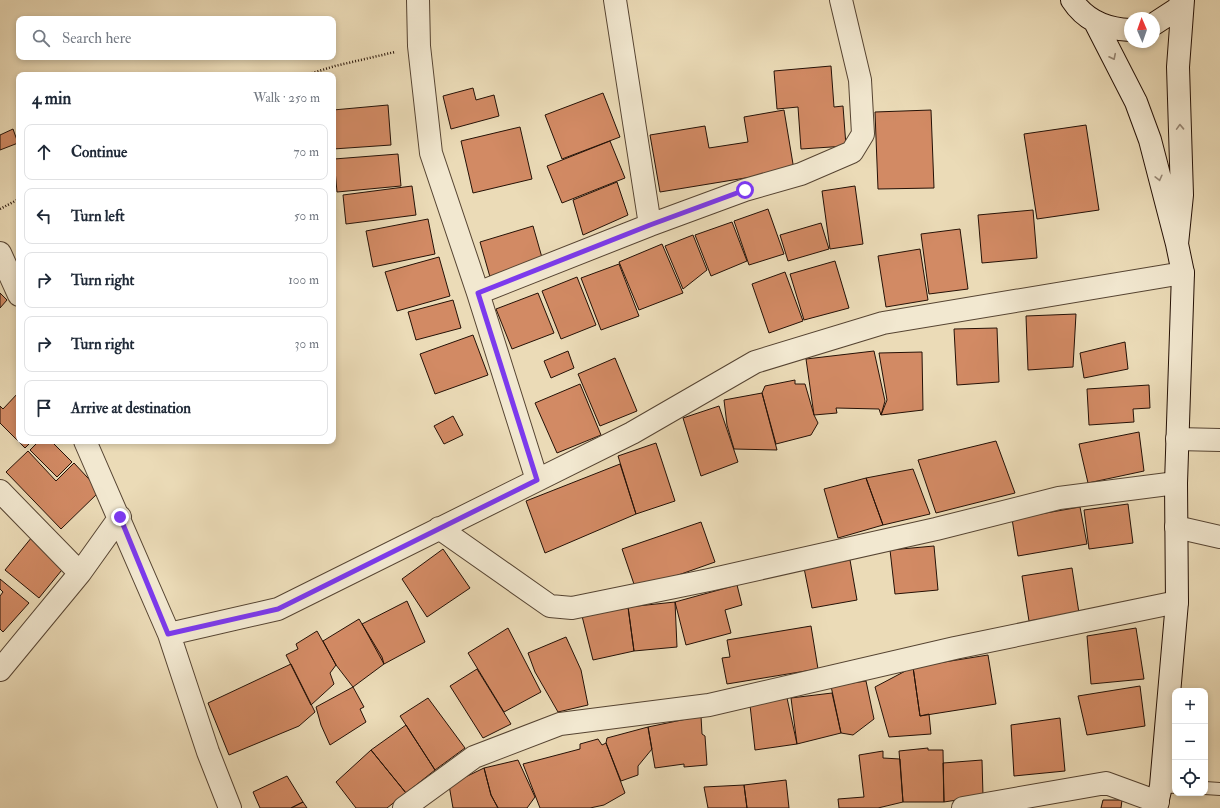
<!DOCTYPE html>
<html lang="en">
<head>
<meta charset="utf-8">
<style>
	body { margin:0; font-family:"IM FELL Double Pica",serif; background:#f2f2f3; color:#1f2937 }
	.controls { position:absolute; right:12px; bottom:12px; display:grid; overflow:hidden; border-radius:8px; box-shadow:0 2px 6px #0003 }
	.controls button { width:36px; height:36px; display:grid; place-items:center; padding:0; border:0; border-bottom:1px solid #e0e1e3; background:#fff; color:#1f2937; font:20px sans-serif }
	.compass { position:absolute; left:1124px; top:12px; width:36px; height:36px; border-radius:50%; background:#fff; box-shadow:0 2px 6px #0003; rotate:358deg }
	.stop { position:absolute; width:12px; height:12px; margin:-9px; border:3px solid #7c3aed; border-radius:50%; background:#fff }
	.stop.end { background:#7c3aed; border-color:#fff; box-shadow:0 1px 4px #0008 }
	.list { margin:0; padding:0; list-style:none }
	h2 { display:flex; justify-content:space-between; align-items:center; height:52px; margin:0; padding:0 16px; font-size:17px }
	h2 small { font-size:13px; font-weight:400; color:#747a83 }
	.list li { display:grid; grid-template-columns:26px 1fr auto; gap:12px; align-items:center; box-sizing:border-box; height:56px; margin:0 8px 8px; padding:0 8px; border:1px solid #e0e1e3; border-radius:8px }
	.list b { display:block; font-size:15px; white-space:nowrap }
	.list em { font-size:13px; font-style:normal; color:#747a83 }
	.icon { flex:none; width:22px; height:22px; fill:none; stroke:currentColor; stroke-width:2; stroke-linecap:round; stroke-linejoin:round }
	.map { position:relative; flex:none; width:1220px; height:808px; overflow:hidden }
	.search { position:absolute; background:#fff; box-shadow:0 2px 6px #0003; left:16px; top:16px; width:320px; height:44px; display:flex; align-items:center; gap:10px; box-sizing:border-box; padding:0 14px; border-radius:8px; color:#747a83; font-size:15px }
	.panel { position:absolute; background:#fff; box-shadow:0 2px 6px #0003; left:16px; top:72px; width:320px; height:372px; border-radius:8px }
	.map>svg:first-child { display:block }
	.building { fill:#d28a64; stroke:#251106 }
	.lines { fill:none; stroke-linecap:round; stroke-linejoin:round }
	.lane-casing { stroke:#564432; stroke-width:14 }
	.street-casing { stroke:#564432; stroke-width:24 }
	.secondary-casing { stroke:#251106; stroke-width:24 }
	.path { stroke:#251106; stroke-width:2.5; stroke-dasharray:1 2; stroke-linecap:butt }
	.lane { stroke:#f2e8d0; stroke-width:12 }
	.street { stroke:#f2e8d0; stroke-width:22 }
	.secondary { stroke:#f2e8d0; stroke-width:22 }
	.oneway { stroke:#968775 }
	.route { stroke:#7c3aed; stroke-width:5 }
</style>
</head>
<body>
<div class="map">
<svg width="1220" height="808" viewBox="0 0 1220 808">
	<rect width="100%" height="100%" fill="#ebdbb7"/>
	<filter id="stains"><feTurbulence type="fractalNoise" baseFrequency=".005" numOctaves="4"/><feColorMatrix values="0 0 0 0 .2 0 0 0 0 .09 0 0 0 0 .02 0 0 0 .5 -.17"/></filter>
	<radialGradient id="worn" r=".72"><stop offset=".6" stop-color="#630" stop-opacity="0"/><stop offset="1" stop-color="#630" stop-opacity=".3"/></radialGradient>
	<path class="building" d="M 831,66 L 834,107 L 843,106 L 846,146 L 801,149 L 798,107 L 777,109 L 774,71 Z
		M 473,88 L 476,100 L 494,95 L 499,116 L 451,129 L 443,96 Z
		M 603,93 L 620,137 L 562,159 L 545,115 Z
		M 388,105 L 391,145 L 333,149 L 333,110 Z
		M 784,110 L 794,170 L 660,192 L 650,135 L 705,126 L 709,148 L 748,142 L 744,117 Z
		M 931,110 L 934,188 L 878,189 L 875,112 Z
		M 1086,125 L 1099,210 L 1037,219 L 1024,134 Z
		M 520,127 L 532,179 L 473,193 L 461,141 Z
		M 13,129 L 18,143 L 0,150 L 0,135 Z
		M 610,141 L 625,178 L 562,203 L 547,166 Z
		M 398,154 L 401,186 L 337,192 L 334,159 Z
		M 617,182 L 628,215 L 583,235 L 573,200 Z
		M 412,186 L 416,215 L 346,224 L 343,195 Z
		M 855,186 L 863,244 L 830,249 L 822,191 Z
		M 768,209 L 784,254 L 749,265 L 734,221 Z
		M 1033,210 L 1037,258 L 982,263 L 978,215 Z
		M 428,219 L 435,254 L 373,267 L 366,231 Z
		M 732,222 L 747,261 L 711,276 L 695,235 Z
		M 821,223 L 829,249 L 788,261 L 780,235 Z
		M 533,226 L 543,261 L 490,277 L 480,242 Z
		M 960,229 L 968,289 L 929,294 L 921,234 Z
		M 693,235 L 707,270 L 683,289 L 665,246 Z
		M 662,244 L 683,293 L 639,310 L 619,262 Z
		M 920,249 L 928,300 L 886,307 L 878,256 Z
		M 439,257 L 450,296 L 397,311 L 385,272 Z
		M 835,261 L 849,308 L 804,320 L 790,274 Z
		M 619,264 L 639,316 L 601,330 L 581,278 Z
		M 785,272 L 803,321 L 769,333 L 752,284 Z
		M 577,277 L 596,325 L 561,339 L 542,291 Z
		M 0,293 L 7,300 L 0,308 Z
		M 538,293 L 554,333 L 512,349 L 496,309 Z
		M 453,300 L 461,328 L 416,340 L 408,312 Z
		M 1076,314 L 1073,367 L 1028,370 L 1026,316 Z
		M 997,328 L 999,382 L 957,385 L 954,329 Z
		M 473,335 L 488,375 L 435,394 L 420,354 Z
		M 1125,342 L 1128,369 L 1084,378 L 1080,353 Z
		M 568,351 L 574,368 L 551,378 L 544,361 Z
		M 874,351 L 885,401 L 881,415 L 879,409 L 836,408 L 837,413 L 814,415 L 806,359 Z
		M 922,352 L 923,410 L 881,415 L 887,400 L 879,353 Z
		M 615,358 L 637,411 L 600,426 L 578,374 Z
		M 795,380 L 795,384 L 805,384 L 814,415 L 818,423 L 811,435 L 776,444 L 762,393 L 765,386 Z
		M 580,384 L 601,435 L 557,453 L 535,403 Z
		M 1149,385 L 1150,408 L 1133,409 L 1134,422 L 1089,425 L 1087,389 Z
		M 19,392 L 19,441 L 32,441 L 25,448 L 0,423 L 0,406 L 3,409 Z
		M 762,393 L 777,450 L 734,449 L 727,425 L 724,400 Z
		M 719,406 L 738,462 L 701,476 L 683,418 Z
		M 453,416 L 463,435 L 444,444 L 434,426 Z
		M 1139,432 L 1144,471 L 1088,483 L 1079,444 Z
		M 39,441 L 51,441 L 72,462 L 57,477 L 30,450 Z
		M 996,441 L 1015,493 L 936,513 L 918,460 Z
		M 656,443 L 675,501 L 636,514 L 618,456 Z
		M 28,451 L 56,481 L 74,463 L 100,491 L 61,529 L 6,472 Z
		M 620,464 L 636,514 L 545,553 L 526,501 Z
		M 913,469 L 930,514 L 883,525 L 866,478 Z
		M 866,478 L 883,525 L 838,538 L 824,489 Z
		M 1128,504 L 1133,543 L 1089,549 L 1084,510 Z
		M 1080,507 L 1087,544 L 1018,556 L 1012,519 Z
		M 701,522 L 715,562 L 636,590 L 622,549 Z
		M 32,537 L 66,565 L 39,598 L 5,570 Z
		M 934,546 L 938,590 L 895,594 L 890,550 Z
		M 443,549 L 470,588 L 427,617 L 402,579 Z
		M 850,560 L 857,600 L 812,608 L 804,568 Z
		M 1072,568 L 1079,613 L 1029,621 L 1022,576 Z
		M 0,579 L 29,603 L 3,632 L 0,629 L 0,596 L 3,592 L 0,589 Z
		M 737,585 L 742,605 L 725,610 L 731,633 L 686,645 L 675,602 Z
		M 407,601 L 425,642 L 384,664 L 362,624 Z
		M 675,602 L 677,647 L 634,651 L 628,607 Z
		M 628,607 L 634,651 L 593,660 L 582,616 Z
		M 359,619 L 382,657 L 384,664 L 353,687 L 336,665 L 323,641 Z
		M 811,626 L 818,669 L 727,684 L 722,658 L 730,657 L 727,640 Z
		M 508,628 L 541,692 L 504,712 L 468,653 Z
		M 1136,628 L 1144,679 L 1091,684 L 1087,636 Z
		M 317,631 L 336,665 L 330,673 L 334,684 L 311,705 L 286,655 L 298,649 L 296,644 Z
		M 566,637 L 581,670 L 588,705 L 558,712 L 535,672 L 528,653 Z
		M 988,655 L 996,704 L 920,716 L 913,667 Z
		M 291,664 L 315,712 L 299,726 L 229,755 L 208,703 Z
		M 913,667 L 920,716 L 929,714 L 931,734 L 889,737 L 875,687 Z
		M 477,669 L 511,724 L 483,738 L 450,686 Z
		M 866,681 L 874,719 L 853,735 L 841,733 L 831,686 Z
		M 1140,686 L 1145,726 L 1087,735 L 1078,696 Z
		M 353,687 L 364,707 L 360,709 L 366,722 L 330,745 L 321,725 L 316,707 Z
		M 832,693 L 841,733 L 797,744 L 791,698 Z
		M 428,698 L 465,748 L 435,770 L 400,716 Z
		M 787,698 L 797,744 L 755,750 L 750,705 Z
		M 701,716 L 702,734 L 705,736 L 707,765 L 684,767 L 684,764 L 655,768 L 648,727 Z
		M 1060,718 L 1065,771 L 1014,776 L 1011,725 Z
		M 406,725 L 435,770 L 406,793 L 371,750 Z
		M 648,727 L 652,749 L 638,766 L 638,775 L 621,781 L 606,743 L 607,738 Z
		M 598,739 L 602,745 L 606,743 L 625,793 L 604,805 L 590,808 L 540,808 L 523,764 L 580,749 L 580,744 Z
		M 928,748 L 928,750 L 943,750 L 944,802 L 903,802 L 899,751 Z
		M 371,750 L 406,793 L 387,808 L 356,808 L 336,782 Z
		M 883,751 L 883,758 L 900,759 L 903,802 L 878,808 L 839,808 L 838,799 L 864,797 L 859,755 Z
		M 518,760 L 535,797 L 527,808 L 498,808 L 491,795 L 484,768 Z
		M 982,760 L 983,796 L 944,802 L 943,763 Z
		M 484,768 L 491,795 L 498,808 L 453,808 L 449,785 Z
		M 287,776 L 303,802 L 291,808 L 260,808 L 253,792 Z
		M 786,780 L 789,808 L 747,808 L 744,785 Z
		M 744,785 L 747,808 L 708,808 L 704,787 Z
		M 1103,800 L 1122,800 L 1121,808 L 1101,808 Z
		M 303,802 L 307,808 L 291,808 Z"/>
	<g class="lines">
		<g class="lane-casing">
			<path id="lane" d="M 1161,786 L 1175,787
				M 1205,788 L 1220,789"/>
		</g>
		<g class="street-casing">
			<path id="street" d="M 418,0 L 419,46 L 431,153 L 478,293 L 537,480
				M 615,0 L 650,225
				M 0,253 L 19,295
				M 478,293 L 650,225 L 745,190 L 801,174 L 852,152 L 863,134 L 860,80 L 841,0
				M 1177,439 L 1220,440
				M 85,441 L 169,634 L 208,752 L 230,808
				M 0,491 L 80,573
				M 1176,527 L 1220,537
				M 439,528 L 550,606 L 572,608 L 709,580 L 936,529 L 1059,498 L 1176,483
				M 169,634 L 278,609 L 632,433 L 755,362 L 883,323 L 1183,273
				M 0,670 L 80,573 L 120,517
				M 404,808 L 474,757 L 560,724 L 709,705 L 955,648 L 1177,602
				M 963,808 L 1106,783 L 1158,802"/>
		</g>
		<g class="secondary-casing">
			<path id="secondary" d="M 1072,0 C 1085,20 1106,29 1130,30
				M 1095,22 L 1136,102 L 1150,140 L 1177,244 L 1182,195 L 1178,67 L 1183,0
				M 1154,24 L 1177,9 L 1183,0
				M 1156,808 L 1161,786 L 1177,602 L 1176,483 L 1183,273 L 1177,244"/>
		</g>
		<path class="path" d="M 306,75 L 335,66 L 395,52
			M 0,209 L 19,199"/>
		<use href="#lane" class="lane"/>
		<use href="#street" class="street"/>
		<use href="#secondary" class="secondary"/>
	</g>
	<defs><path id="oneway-chevron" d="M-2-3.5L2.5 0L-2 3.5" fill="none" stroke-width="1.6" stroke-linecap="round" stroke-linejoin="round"/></defs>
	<g class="oneway">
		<use href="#oneway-chevron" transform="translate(1113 57) rotate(64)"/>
		<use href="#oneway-chevron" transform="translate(1180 127) rotate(-92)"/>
		<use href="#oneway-chevron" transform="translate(1159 178) rotate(76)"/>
	</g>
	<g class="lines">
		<path class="route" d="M 120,517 L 168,634 L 278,609 L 537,480 L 478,293 L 650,225 L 745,190"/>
	</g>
	<rect width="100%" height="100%" filter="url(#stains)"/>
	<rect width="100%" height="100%" fill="url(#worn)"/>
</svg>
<div class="controls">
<button>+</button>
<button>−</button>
<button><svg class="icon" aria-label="locate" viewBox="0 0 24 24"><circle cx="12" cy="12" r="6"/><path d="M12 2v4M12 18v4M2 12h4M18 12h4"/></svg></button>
</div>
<svg class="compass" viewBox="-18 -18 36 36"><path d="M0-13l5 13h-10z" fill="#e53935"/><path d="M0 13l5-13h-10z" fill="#747a83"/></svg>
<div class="stop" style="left:745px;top:190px"></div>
<div class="stop end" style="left:120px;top:517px"></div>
<div class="search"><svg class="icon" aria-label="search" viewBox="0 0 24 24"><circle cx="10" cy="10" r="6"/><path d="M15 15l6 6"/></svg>Search here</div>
<section class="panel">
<h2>4 min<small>Walk · 250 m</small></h2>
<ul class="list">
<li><svg class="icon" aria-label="ahead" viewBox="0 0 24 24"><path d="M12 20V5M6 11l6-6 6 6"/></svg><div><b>Continue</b></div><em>70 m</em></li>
<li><svg class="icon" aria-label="left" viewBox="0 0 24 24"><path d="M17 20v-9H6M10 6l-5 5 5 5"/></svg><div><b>Turn left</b></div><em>50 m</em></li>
<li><svg class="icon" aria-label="right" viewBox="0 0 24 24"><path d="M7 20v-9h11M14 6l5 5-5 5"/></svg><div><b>Turn right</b></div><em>100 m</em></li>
<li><svg class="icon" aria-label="right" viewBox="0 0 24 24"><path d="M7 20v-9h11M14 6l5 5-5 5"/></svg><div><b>Turn right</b></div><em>30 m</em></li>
<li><svg class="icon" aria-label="arrive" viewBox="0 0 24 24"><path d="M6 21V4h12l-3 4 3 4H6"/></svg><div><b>Arrive at destination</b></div></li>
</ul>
</section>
</div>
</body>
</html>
